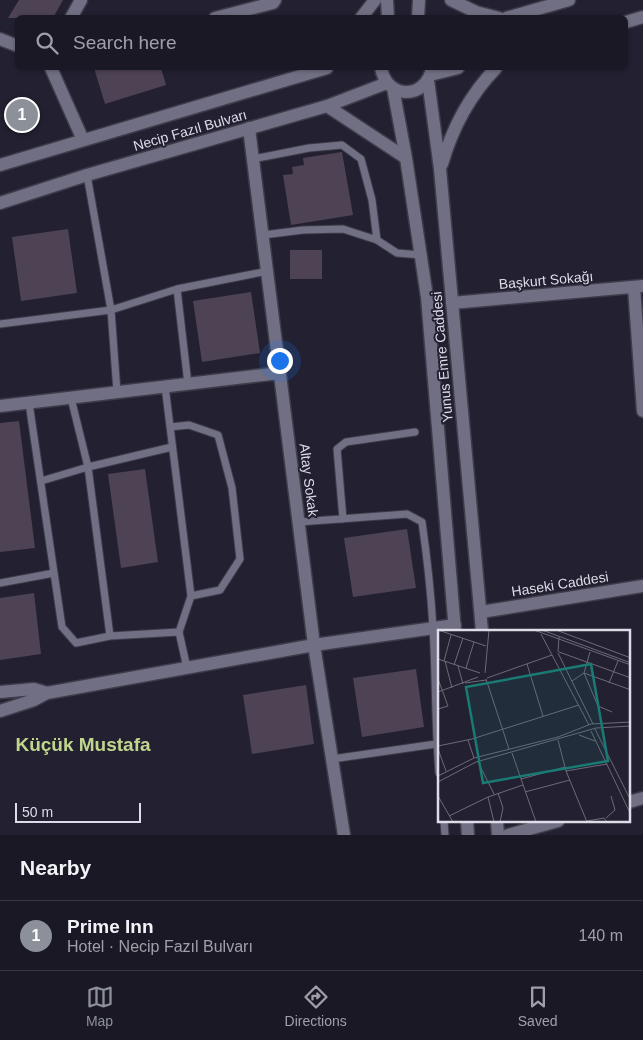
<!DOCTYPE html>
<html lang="en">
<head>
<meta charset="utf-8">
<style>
	body { margin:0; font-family:Arial,sans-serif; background:#23212d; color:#f1f3f6 }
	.scale { position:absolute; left:15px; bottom:12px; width:126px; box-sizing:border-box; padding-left:5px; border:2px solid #dddce8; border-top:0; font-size:14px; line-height:18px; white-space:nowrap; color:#dddce8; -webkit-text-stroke:4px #232031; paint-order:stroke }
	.you { position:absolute; left:279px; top:360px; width:18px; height:18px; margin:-12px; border:4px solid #fff; border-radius:50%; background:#1a73e8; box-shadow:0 0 0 8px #1a73e833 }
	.badge { display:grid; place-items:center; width:32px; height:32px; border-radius:50%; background:#8c9099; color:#fff; font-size:16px; font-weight:700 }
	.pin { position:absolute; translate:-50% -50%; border:2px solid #fff; box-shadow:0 1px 5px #0006 }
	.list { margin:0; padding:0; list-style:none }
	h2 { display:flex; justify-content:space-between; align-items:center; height:65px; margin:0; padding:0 20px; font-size:21px }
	h2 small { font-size:16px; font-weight:400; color:#9fa0a7 }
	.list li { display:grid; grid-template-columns:32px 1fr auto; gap:15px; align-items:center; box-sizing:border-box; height:70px; padding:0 20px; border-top:1px solid #383742 }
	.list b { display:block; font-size:19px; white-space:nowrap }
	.list p { margin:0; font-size:16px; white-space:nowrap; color:#9fa0a7 }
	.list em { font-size:16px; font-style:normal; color:#9fa0a7 }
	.icon { flex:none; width:28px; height:28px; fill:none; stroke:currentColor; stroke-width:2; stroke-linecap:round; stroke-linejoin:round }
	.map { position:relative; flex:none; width:643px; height:835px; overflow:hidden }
	.search { position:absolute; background:#1a1825; box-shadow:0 1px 4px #0004; left:15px; right:15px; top:15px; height:55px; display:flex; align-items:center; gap:12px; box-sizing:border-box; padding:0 18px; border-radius:8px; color:#9fa0a7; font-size:19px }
	.sheet { height:135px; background:#1a1825 }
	nav { display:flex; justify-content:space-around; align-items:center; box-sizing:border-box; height:70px; border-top:1px solid #383742; background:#1a1825; font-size:14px; color:#9fa0a7 }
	nav a { display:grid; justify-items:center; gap:2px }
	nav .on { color:#8c9099 }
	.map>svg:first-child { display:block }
	.building { fill:#4e4354 }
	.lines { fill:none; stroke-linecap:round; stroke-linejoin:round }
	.service-casing { stroke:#3e3c4b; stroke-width:9 }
	.minor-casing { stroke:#3e3c4b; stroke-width:15 }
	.tertiary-casing { stroke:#3e3c4b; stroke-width:15 }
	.service { stroke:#716f83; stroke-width:7 }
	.minor { stroke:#716f83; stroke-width:12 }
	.tertiary { stroke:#716f83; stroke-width:12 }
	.labels { text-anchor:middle; stroke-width:4; stroke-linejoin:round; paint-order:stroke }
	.street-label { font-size:14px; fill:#dddce8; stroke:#232031 }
	.district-label { font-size:19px; font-weight:bold; fill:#c0d68c; stroke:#232031 }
	.inset-road { fill:none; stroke:#6d6b7a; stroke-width:1 }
	.view { fill:#197b74; fill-opacity:0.15; stroke:#197b74; stroke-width:2.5 }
	.inset-edge { fill:none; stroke:#dddce8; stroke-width:2.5 }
</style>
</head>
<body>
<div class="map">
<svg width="643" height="835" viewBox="0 0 643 835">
	<rect width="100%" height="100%" fill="#232031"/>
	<path class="building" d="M 19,0 L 63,0 L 53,18 L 8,18 Z
		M 94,68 L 161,68 L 166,85 L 105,104 Z
		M 342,152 L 353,215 L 291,225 L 283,175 L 293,174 L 292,167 L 304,165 L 303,158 Z
		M 68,229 L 77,293 L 21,301 L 12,237 Z
		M 290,250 L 322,250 L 322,279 L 290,279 Z
		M 251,292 L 260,353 L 202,362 L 193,301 Z
		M 19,421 L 35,548 L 0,552 L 0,423 Z
		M 145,469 L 158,562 L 121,568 L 108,474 Z
		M 407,529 L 416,588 L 353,597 L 344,538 Z
		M 34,593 L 41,654 L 0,660 L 0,598 Z
		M 416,669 L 424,727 L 362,737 L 353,678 Z
		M 306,685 L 314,744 L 252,754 L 243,695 Z"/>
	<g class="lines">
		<g class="service-casing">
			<path id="service" d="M 253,159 L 309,148 L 342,145 L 361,159 L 372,200 L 377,240
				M 87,175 L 111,310 L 117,392
				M 263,235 L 303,230 L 343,229 L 377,240 L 397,253 L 421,255
				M 177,289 L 188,384
				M 0,324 L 111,310 L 177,289 L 268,271
				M 165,386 L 191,596 L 179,632 L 187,668
				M 71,398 L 88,467 L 110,636 L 179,632
				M 29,403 L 62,627 L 76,643 L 110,636
				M 170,427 L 189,425 L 218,435 L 232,488 L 240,559 L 220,590 L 191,596
				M 41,481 L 88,467 L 172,447
				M 343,519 L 337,449 L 346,442 L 415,432
				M 299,522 L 407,514 L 422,522 C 427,557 431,593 433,628 C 436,677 435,725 439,773
				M 0,583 L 54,573
				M 332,759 L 436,744
				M 444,821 L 445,835"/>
		</g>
		<g class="minor-casing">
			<path id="minor" d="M 71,18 L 81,0
				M 215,18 L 273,3 L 275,0
				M 0,39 L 18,46
				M 51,68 L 83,140
				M 249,128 L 314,645 L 344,835
				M 634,287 L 643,411
				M 452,303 L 643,286
				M 0,406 L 280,373
				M 0,692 L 34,689 L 47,693
				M 0,711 L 34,700 L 47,693 L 314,645 L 455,625
				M 629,802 L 643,798
				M 508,835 L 558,821"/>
		</g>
		<g class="tertiary-casing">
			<path id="tertiary" d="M 387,0 L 388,18
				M 451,0 L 476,12 L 499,18
				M 361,18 L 375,0
				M 418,18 L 419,0
				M 506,18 L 569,0
				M 626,22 L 643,17
				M 381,68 C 387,100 426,100 432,68
				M 430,75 L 458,68
				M 428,80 L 440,169 L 482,631
				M 393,88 L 406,158 L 427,297 L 455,631
				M 327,106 L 406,158
				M 442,164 C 452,129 470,95 496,68
				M 0,165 L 327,68
				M 0,203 L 87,175 L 327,106 L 387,83
				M 481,612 L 643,586
				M 467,821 L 468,835
				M 497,821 L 498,835"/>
		</g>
		<use href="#service" class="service"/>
		<use href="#minor" class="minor"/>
		<use href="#tertiary" class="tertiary"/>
	</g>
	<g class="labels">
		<g class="street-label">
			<text transform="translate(190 130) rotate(-16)" y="5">Necip Fazıl Bulvarı</text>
			<text transform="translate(546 280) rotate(-5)" y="5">Başkurt Sokağı</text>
			<text transform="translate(442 357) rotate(-95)" y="5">Yunus Emre Caddesi</text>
			<text transform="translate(309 480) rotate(83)" y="5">Altay Sokak</text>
			<text transform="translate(560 584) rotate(-9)" y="5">Haseki Caddesi</text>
		</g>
		<g class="district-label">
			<text x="83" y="751">Küçük Mustafa</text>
		</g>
	</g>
	<g transform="translate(438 630)">
		<rect width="192" height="192" fill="#232031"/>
		<path class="inset-road" d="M 0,0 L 48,16M 96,0 L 193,35M 104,0 L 193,33M 118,0 L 193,28M 103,4 L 114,25M 120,22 L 121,7M 121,22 L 193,48M 152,22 L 146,43 L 160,76 L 174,82M 120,23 L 155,94M 0,29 L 42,43M 6,31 L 13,5M 7,31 L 14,58M 89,34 L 105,86M 16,35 L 25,8M 20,36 L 25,54M 28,38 L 36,12M 47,43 L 51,0M 49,48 L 114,25 L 151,95M 0,49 L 10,76 L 0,79M 48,49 L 71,119M 134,51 L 146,43 L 193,60M 27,53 L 48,50M 171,53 L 180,31M 0,62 L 40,47M 157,99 L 193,171M 153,101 L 193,185M 141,105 L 157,111M 30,110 L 36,128M 120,110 L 128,141 L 149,192M 0,116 L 34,109 L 141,75M 0,119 L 8,141M 74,123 L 98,192M 40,132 L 56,164M 128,141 L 169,134M 0,146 L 36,128 L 120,107 L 153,94 L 193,92M 83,149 L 127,137M 0,152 L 38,132 L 158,98 L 193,96M 87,162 L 132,150M 60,163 L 65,178 L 62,192M 0,166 L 15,192M 50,167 L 56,192M 11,186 L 50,167 L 85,155M 168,188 L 177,180 L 173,166M 149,191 L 166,188 L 169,192"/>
		<path class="view" d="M 153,34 L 170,131 L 45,153 L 28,57 Z"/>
		<rect width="192" height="192" class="inset-edge"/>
	</g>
</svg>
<div class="scale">50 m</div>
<div class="you"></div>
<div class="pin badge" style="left:22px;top:115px">1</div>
<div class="search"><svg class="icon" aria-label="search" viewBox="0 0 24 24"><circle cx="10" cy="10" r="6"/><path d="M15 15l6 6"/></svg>Search here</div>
</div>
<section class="sheet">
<h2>Nearby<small></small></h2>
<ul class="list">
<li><span class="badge">1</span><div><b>Prime Inn</b><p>Hotel · Necip Fazıl Bulvarı</p></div><em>140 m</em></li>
</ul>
</section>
<nav>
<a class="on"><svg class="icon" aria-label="map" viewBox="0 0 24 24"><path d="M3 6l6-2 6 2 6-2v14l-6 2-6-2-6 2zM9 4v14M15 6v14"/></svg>Map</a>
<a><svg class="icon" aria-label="directions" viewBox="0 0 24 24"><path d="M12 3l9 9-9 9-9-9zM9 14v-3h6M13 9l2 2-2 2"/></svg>Directions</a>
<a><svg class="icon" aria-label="saved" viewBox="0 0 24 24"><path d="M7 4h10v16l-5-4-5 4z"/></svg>Saved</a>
</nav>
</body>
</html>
